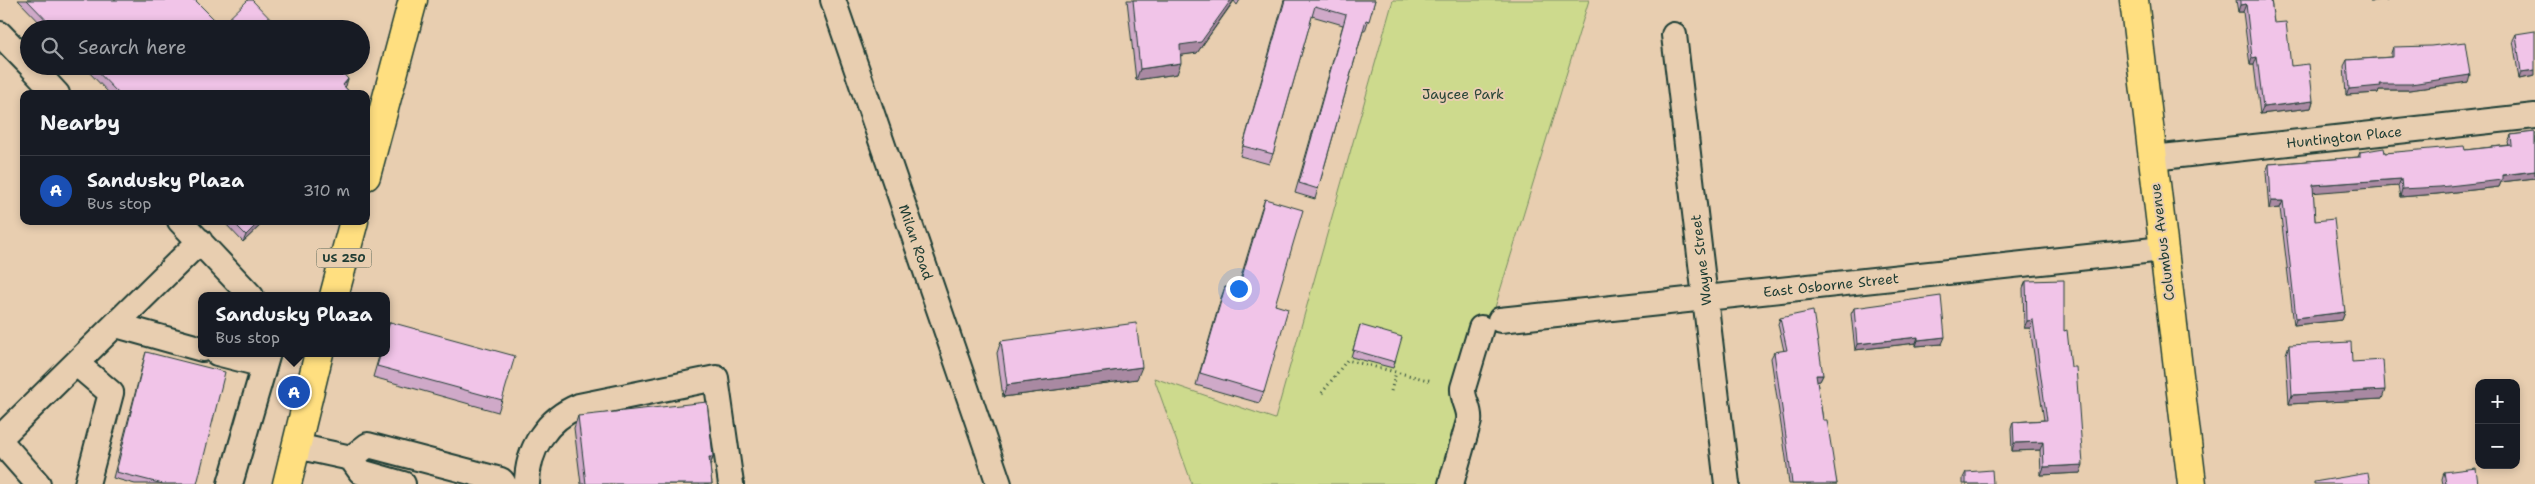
<!DOCTYPE html>
<html lang="en">
<head>
<meta charset="utf-8">
<style>
	body { margin:0; font-family:"Shantell Sans",sans-serif; background:#242831; color:#f1f3f6 }
	.controls { position:absolute; right:15px; bottom:15px; display:grid; overflow:hidden; border-radius:10px; box-shadow:0 2px 8px #0003 }
	.controls button { width:45px; height:45px; display:grid; place-items:center; padding:0; border:0; border-bottom:1px solid #363941; background:#171b24; color:#f1f3f6; font:25px sans-serif }
	.you { position:absolute; left:1238px; top:288px; width:18px; height:18px; margin:-12px; border:4px solid #fff; border-radius:50%; background:#1a73e8; box-shadow:0 0 0 8px #1a73e833 }
	.badge { display:grid; place-items:center; width:32px; height:32px; border-radius:50%; background:#7c3aed; color:#fff; font-size:16px; font-weight:700 }
	.pin { position:absolute; translate:-50% -50%; border:2px solid #fff; box-shadow:0 1px 5px #0006 }
	.popup { position:absolute; left:198px; top:292px; width:192px; height:65px; box-sizing:border-box; display:grid; place-content:center; border-radius:10px; background:#171b24; filter:drop-shadow(0 1px 4px #0005); font-size:16px; white-space:nowrap; color:#9ea1a6 }
	.popup b { font-size:19px; color:#f1f3f6 }
	.popup::after { content:''; position:absolute; left:50%; top:100%; margin-left:-10px; border:10px solid transparent; border-top-color:#171b24 }
	.list { margin:0; padding:0; list-style:none }
	h2 { display:flex; justify-content:space-between; align-items:center; height:65px; margin:0; padding:0 20px; font-size:21px }
	h2 small { font-size:16px; font-weight:400; color:#9ea1a6 }
	.list li { display:grid; grid-template-columns:32px 1fr auto; gap:15px; align-items:center; box-sizing:border-box; height:70px; padding:0 20px; border-top:1px solid #363941 }
	.list b { display:block; font-size:19px; white-space:nowrap }
	.list p { margin:0; font-size:16px; white-space:nowrap; color:#9ea1a6 }
	.list em { font-size:16px; font-style:normal; color:#9ea1a6 }
	.icon { flex:none; width:28px; height:28px; fill:none; stroke:currentColor; stroke-width:2; stroke-linecap:round; stroke-linejoin:round }
	.map { position:relative; flex:none; width:2535px; height:484px; overflow:hidden }
	.search { position:absolute; background:#171b24; box-shadow:0 2px 8px #0003; left:20px; top:20px; width:350px; height:55px; display:flex; align-items:center; gap:12px; box-sizing:border-box; padding:0 18px; border-radius:28px; color:#9ea1a6; font-size:19px }
	.panel { position:absolute; background:#171b24; box-shadow:0 2px 8px #0003; left:20px; top:90px; width:350px; height:135px; border-radius:10px }
	.map>svg:first-child { display:block }
	.green { fill:#cdda8d; stroke:#768c60 }
	.lines { fill:none; stroke-linecap:round; stroke-linejoin:round }
	.minor-casing { stroke:#1f3d34; stroke-width:28 }
	.major-casing { stroke:#1f3d34; stroke-width:31 }
	.path { stroke:#1f3d34; stroke-width:3; stroke-dasharray:1 4; stroke-linecap:butt }
	.minor { stroke:#e8ceb0; stroke-width:24 }
	.major { stroke:#ffdf80; stroke-width:28 }
	.wall { fill:#cfa9c8; stroke:#1f3d34 }
	.shaded-wall { fill:#a989a2; stroke:#1f3d34 }
	.building { fill:#f1c4e8; stroke:#1f3d34 }
	.labels { text-anchor:middle; stroke-width:4; stroke-linejoin:round; paint-order:stroke }
	.shield { fill:#e8ceb0; stroke:#5b6859; stroke-width:1 }
	.shield-label { font-size:12px; font-weight:bold; fill:#1f3d34 }
	.park-label { font-size:14px; fill:#284538; stroke:#e8ceb0 }
	.street-label { font-size:14px; fill:#1f3d34; stroke:#e8ceb0 }
</style>
</head>
<body>
<div class="map">
<svg width="2535" height="484" viewBox="0 0 2535 484">
	<rect width="100%" height="100%" fill="#e8ceb0"/>
	<filter id="ink" filterUnits="userSpaceOnUse"><feTurbulence type="fractalNoise" baseFrequency=".02" numOctaves="2"/><feDisplacementMap in="SourceGraphic" scale="10" xChannelSelector="R" yChannelSelector="G"/><feConvolveMatrix kernelMatrix="1 2 1 2 8 2 1 2 1" color-interpolation-filters="sRGB"/></filter>
	<g filter="url(#ink)">
		<path class="green" d="M 1393,0 L 1589,0 L 1441,484 L 1192,484 L 1154,378 L 1275,419 Z"/>
		<g class="lines">
			<g class="minor-casing">
				<path id="minor" d="M 833,0 L 999,484
					M 0,34 L 29,64
					M 1674,35 L 1727,484
					M 31,66 L 57,94
					M 2153,158 L 2535,116
					M 180,221 L 251,296
					M 1500,320 L 2163,249
					M 116,325 L 202,349
					M 217,353 L 264,365
					M 77,364 L 111,393 L 87,484
					M 0,438 L 200,241
					M 0,441 L 38,484
					M 296,446 L 351,458 L 361,472 L 403,484
					M 351,458 L 368,445 L 501,480 L 504,484
					M 230,484 L 268,353
					M 527,484 C 527,449 547,419 579,406 L 716,378 L 731,484
					M 1451,484 L 1469,421 C 1471,409 1462,400 1463,388 L 1481,328"/>
			</g>
			<g class="major-casing">
				<path id="major" d="M 2134,0 L 2192,484
					M 366,176 L 413,0
					M 334,296 L 354,221
					M 287,484 L 319,353"/>
			</g>
			<path class="path" d="M 1391,391 L 1396,372
				M 1322,393 L 1347,360 L 1432,381"/>
			<use href="#minor" class="minor"/>
			<use href="#major" class="major"/>
		</g>
		<path class="wall" d="M 18,0 L 195,0 L 221,26 L 280,29 L 46,29 Z
			M 1127,0 L 1240,0 L 1237,5 L 1234,1 L 1197,53 L 1181,55 L 1177,74 L 1136,80 Z
			M 1284,0 L 1375,0 L 1365,31 L 1363,31 L 1318,189 L 1315,199 L 1295,193 L 1343,25 L 1312,16 L 1273,154 L 1269,164 L 1240,156 Z
			M 2236,0 L 2271,0 L 2274,23 L 2291,66 L 2313,101 L 2311,108 L 2260,114 L 2254,65 L 2250,65 L 2243,12 L 2238,12 Z
			M 2516,34 L 2535,76 L 2519,79 L 2513,40 Z
			M 2393,47 L 2468,82 L 2409,90 L 2379,90 L 2378,93 L 2346,95 L 2344,66 L 2347,60 L 2391,57 L 2391,53 Z
			M 83,66 L 336,66 L 346,86 L 345,87 L 351,94 L 110,94 Z
			M 2535,132 L 2535,178 L 2501,182 L 2499,187 L 2437,194 L 2400,197 L 2398,186 L 2313,192 L 2315,221 L 2345,312 L 2342,320 L 2294,325 L 2280,208 L 2269,209 L 2266,172 L 2269,164 L 2358,157 L 2360,152 L 2385,153 L 2465,150 L 2509,145 L 2508,142 L 2511,135 Z
			M 1265,199 L 1275,305 L 1264,392 L 1259,403 L 1196,385 L 1221,298 L 1225,287 L 1237,290 L 1261,210 Z
			M 223,221 L 265,221 L 243,242 Z
			M 2026,281 L 2064,331 L 2080,473 L 2041,475 L 2040,450 L 2012,451 L 2011,429 L 2013,422 L 2044,420 L 2030,328 L 2024,328 L 2023,288 Z
			M 1854,308 L 1942,344 L 1916,346 L 1916,343 L 1855,350 L 1851,314 Z
			M 1780,318 L 1823,375 L 1820,381 L 1817,381 L 1823,420 L 1837,484 L 1789,484 L 1786,458 L 1771,358 L 1774,352 L 1784,351 L 1778,324 Z
			M 390,322 L 502,400 L 498,412 L 373,377 L 380,353 L 386,353 L 386,330 Z
			M 1360,325 L 1395,362 L 1393,368 L 1351,357 Z
			M 1001,341 L 1137,379 L 1003,397 L 997,353 Z
			M 2289,345 L 2352,362 L 2382,399 L 2289,404 L 2286,354 Z
			M 146,352 L 197,484 L 135,484 L 113,478 L 144,359 Z
			M 578,416 L 713,457 L 710,466 L 712,484 L 581,484 L 574,428 Z
			M 1966,472 L 1993,484 L 1963,484 L 1963,478 Z
			M 2444,472 L 2478,484 L 2443,484 L 2442,479 Z"/>
		<path class="shaded-wall" d="M 1231,0 L 1234,0 L 1197,53 L 1176,56 L 1180,45 Z
			M 2371,0 L 2387,0 L 2370,1 Z
			M 2246,4 L 2243,12 L 2238,12 L 2240,5 Z
			M 2257,57 L 2254,65 L 2250,65 L 2252,58 Z
			M 1181,63 L 1177,74 L 1136,80 L 1140,69 Z
			M 2535,70 L 2535,76 L 2519,79 L 2521,72 Z
			M 2470,75 L 2468,82 L 2409,90 L 2379,90 L 2378,93 L 2346,95 L 2349,89 L 2380,84 Z
			M 348,79 L 346,86 L 340,92 L 343,85 Z
			M 2313,101 L 2311,108 L 2260,114 L 2263,107 Z
			M 2535,171 L 2535,178 L 2501,182 L 2499,187 L 2437,194 L 2400,197 L 2402,189 Z
			M 2401,179 L 2398,186 L 2310,193 L 2313,185 Z
			M 2271,201 L 2283,201 L 2280,208 L 2269,209 Z
			M 260,221 L 265,221 L 243,242 L 246,235 Z
			M 2345,312 L 2342,320 L 2294,325 L 2296,318 Z
			M 2033,320 L 2030,328 L 2024,328 L 2027,321 Z
			M 1918,337 L 1916,343 L 1855,350 L 1857,344 Z
			M 1945,337 L 1942,344 L 1916,346 L 1918,340 Z
			M 1142,367 L 1137,379 L 1003,397 L 1007,385 Z
			M 1816,375 L 1823,375 L 1820,381 L 1814,382 Z
			M 2385,390 L 2382,399 L 2289,404 L 2292,395 Z
			M 2043,442 L 2040,450 L 2012,451 L 2014,443 Z
			M 709,457 L 713,457 L 709,468 Z
			M 2083,465 L 2080,473 L 2041,475 L 2044,467 Z"/>
		<path class="building" d="M 27,0 L 195,0 L 221,26 L 248,0 L 252,0 L 280,29 L 55,29 Z
			M 1133,0 L 1231,0 L 1201,42 L 1180,45 L 1181,63 L 1140,69 Z
			M 1285,0 L 1375,0 L 1369,21 L 1366,20 L 1318,189 L 1299,183 L 1346,15 L 1315,6 L 1273,154 L 1243,146 Z
			M 2240,0 L 2271,0 L 2274,23 L 2286,22 L 2291,66 L 2309,64 L 2313,101 L 2263,107 L 2257,57 L 2252,58 L 2246,4 L 2240,5 Z
			M 2535,31 L 2535,70 L 2521,72 L 2516,34 Z
			M 2465,42 L 2470,75 L 2411,84 L 2380,84 L 2381,86 L 2349,89 L 2347,60 L 2393,57 L 2393,47 L 2431,46 Z
			M 92,66 L 336,66 L 348,79 L 343,85 L 351,94 L 119,94 Z
			M 2535,132 L 2535,171 L 2502,175 L 2502,180 L 2440,187 L 2402,189 L 2401,179 L 2313,185 L 2315,221 L 2334,219 L 2345,312 L 2296,318 L 2283,201 L 2271,201 L 2269,164 L 2360,157 L 2360,152 L 2384,148 L 2385,153 L 2464,146 L 2465,150 L 2512,145 L 2511,135 Z
			M 1265,199 L 1303,210 L 1275,305 L 1288,309 L 1264,392 L 1200,373 L 1225,287 L 1238,290 Z
			M 232,221 L 260,221 L 246,235 Z
			M 2064,280 L 2064,331 L 2067,330 L 2071,367 L 2076,367 L 2083,465 L 2044,467 L 2043,442 L 2014,443 L 2013,422 L 2047,420 L 2033,320 L 2027,321 L 2026,281 Z
			M 1941,296 L 1945,337 L 1918,340 L 1918,337 L 1857,344 L 1854,308 Z
			M 1813,311 L 1823,375 L 1816,375 L 1823,420 L 1827,420 L 1837,484 L 1792,484 L 1788,451 L 1774,352 L 1787,350 L 1780,318 Z
			M 390,322 L 515,356 L 502,400 L 377,366 L 381,353 L 386,353 L 386,333 Z
			M 1136,323 L 1142,367 L 1007,385 L 1001,341 Z
			M 1360,325 L 1402,337 L 1395,362 L 1353,350 Z
			M 2351,342 L 2352,362 L 2383,360 L 2385,390 L 2292,395 L 2289,345 Z
			M 146,352 L 225,372 L 197,484 L 163,484 L 116,472 Z
			M 707,402 L 713,457 L 709,457 L 712,484 L 586,484 L 578,416 Z
			M 2476,468 L 2478,484 L 2446,484 L 2444,472 Z
			M 1992,470 L 1993,484 L 1966,484 L 1966,472 Z
			M 2368,473 L 2370,484 L 2314,484 L 2314,482 Z"/>
	</g>
	<g class="labels">
		<rect class="shield" x="316.5" y="248.5" width="55" height="19" rx="4"/>
		<g class="shield-label">
			<text x="344" y="262">US 250</text>
		</g>
		<g class="park-label">
			<text x="1463" y="99">Jaycee Park</text>
		</g>
		<g class="street-label">
			<text transform="translate(2344 137) rotate(-6)" y="5">Huntington Place</text>
			<text transform="translate(916 242) rotate(71)" y="5">Milan Road</text>
			<text transform="translate(2162 242) rotate(-97)" y="5">Columbus Avenue</text>
			<text transform="translate(1701 260) rotate(-97)" y="5">Wayne Street</text>
			<text transform="translate(1831 285) rotate(-6)" y="5">East Osborne Street</text>
		</g>
	</g>
</svg>
<div class="controls">
<button>+</button>
<button>−</button>
</div>
<div class="you"></div>
<div class="pin badge" style="left:294px;top:392px;background:#1a4fb4">A</div>
<div class="popup"><b>Sandusky Plaza</b>Bus stop</div>
<div class="search"><svg class="icon" aria-label="search" viewBox="0 0 24 24"><circle cx="10" cy="10" r="6"/><path d="M15 15l6 6"/></svg>Search here</div>
<section class="panel">
<h2>Nearby<small></small></h2>
<ul class="list">
<li><span class="badge" style="background:#1a4fb4">A</span><div><b>Sandusky Plaza</b><p>Bus stop</p></div><em>310 m</em></li>
</ul>
</section>
</div>
</body>
</html>
